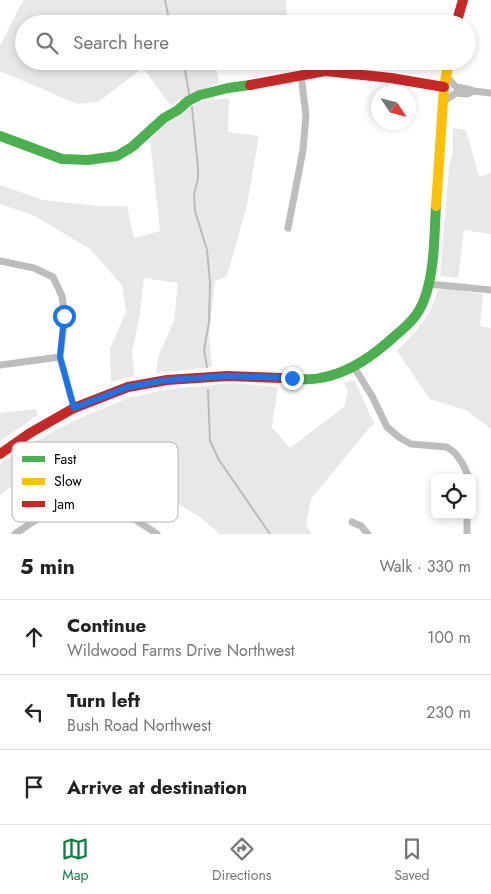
<!DOCTYPE html>
<html lang="en">
<head>
<meta charset="utf-8">
<style>
	body { margin:0; font-family:Jost,sans-serif; background:#f6f6f6; color:#222 }
	.controls { position:absolute; right:15px; bottom:15px; display:grid; overflow:hidden; border-radius:8px; box-shadow:0 2px 8px #0003 }
	.controls button { width:45px; height:45px; display:grid; place-items:center; padding:0; border:0; border-bottom:1px solid #e0e0e0; background:#fff; color:#222; font:25px sans-serif }
	.compass { position:absolute; left:371px; top:85px; width:45px; height:45px; border-radius:50%; background:#fff; box-shadow:0 2px 8px #0003; rotate:126deg }
	.stop { position:absolute; width:15px; height:15px; margin:-11px; border:4px solid #1a73e8; border-radius:50%; background:#fff }
	.stop.end { background:#1a73e8; border-color:#fff; box-shadow:0 1px 5px #0008 }
	.list { margin:0; padding:0; list-style:none }
	h2 { display:flex; justify-content:space-between; align-items:center; height:65px; margin:0; padding:0 20px; font-size:21px }
	h2 small { font-size:16px; font-weight:400; color:#767676 }
	.list li { display:grid; grid-template-columns:32px 1fr auto; gap:15px; align-items:center; box-sizing:border-box; height:75px; padding:0 20px; border-top:1px solid #e0e0e0 }
	.list b { display:block; font-size:19px; white-space:nowrap }
	.list p { margin:0; font-size:16px; white-space:nowrap; color:#767676 }
	.list em { font-size:16px; font-style:normal; color:#767676 }
	.icon { flex:none; width:28px; height:28px; fill:none; stroke:currentColor; stroke-width:2; stroke-linecap:round; stroke-linejoin:round }
	.map { position:relative; flex:none; width:491px; height:534px; overflow:hidden }
	.search { position:absolute; background:#fff; box-shadow:0 2px 8px #0003; left:15px; right:15px; top:15px; height:55px; display:flex; align-items:center; gap:12px; box-sizing:border-box; padding:0 18px; border-radius:28px; color:#767676; font-size:19px }
	.sheet { height:290px; background:#fff }
	nav { display:flex; justify-content:space-around; align-items:center; box-sizing:border-box; height:70px; border-top:1px solid #e0e0e0; background:#fff; font-size:14px; color:#767676 }
	nav a { display:grid; justify-items:center; gap:2px }
	nav .on { color:#0b8043 }
	.map>svg:first-child { display:block }
	.green { fill:#e8e8e8 }
	.lines { fill:none; stroke-linecap:round; stroke-linejoin:round }
	.stream { stroke:#bababa; stroke-width:2 }
	.street { stroke:#bdbdbd; stroke-width:7 }
	.fast { stroke:#4caf50; stroke-width:10 }
	.slow { stroke:#ffc107; stroke-width:10 }
	.jam { stroke:#c62828; stroke-width:10 }
	.route { stroke:#1a73e8; stroke-width:6 }
	.key { fill:#fff; stroke:#b2b2b2; stroke-width:1 }
	.key-label { font-size:14px; fill:#000 }
</style>
</head>
<body>
<div class="map">
<svg width="491" height="534" viewBox="0 0 491 534">
	<rect width="100%" height="100%" fill="#fff"/>
	<path class="green" d="M 24,0 L 286,0 L 287,16 L 254,24 L 24,24 L 24,61 L 215,61 L 219,83 L 184,97 L 171,106 L 143,68 L 98,102 L 77,104 L 0,71 L 0,46 L 20,6 Z
		M 229,98 L 228,132 L 259,136 L 247,205 L 227,276 L 215,281 L 209,336 L 212,367 L 156,373 L 158,357 L 174,321 L 178,283 L 144,278 L 140,314 L 132,352 L 134,376 L 111,382 L 110,349 L 126,312 L 122,285 L 90,249 L 33,215 L 0,204 L 0,185 L 43,200 L 98,206 L 127,206 L 134,238 L 160,231 L 150,140 C 160,130 170,118 183,110 C 195,102 216,99 229,98 Z
		M 453,128 L 466,130 L 479,177 L 491,173 L 491,234 L 464,230 L 458,278 L 440,276 L 449,167 L 453,152 Z
		M 442,288 L 483,294 L 480,326 L 491,328 L 491,429 L 466,410 L 430,399 L 397,351 C 418,330 429,318 438,290 Z
		M 351,380 L 355,381 L 370,415 L 375,424 L 370,427 L 311,499 L 306,524 L 311,534 L 220,534 L 201,518 L 145,482 L 131,508 L 111,497 L 123,468 L 96,459 L 59,464 L 20,480 L 0,495 L 0,464 L 2,462 L 41,438 L 77,419 L 131,397 L 171,389 L 233,383 L 278,387 L 272,427 L 290,448 L 344,407 L 348,391 L 344,383 Z
		M 36,409 L 38,415 L 0,441 L 0,413 Z"/>
	<g class="lines">
		<path class="stream" d="M 165,0 L 170,24
			M 182,61 L 185,70 L 189,94
			M 192,107 L 198,168 L 198,179 L 194,194 L 195,211 L 207,250 L 210,282 L 209,322 L 204,350 L 207,367
			M 208,390 L 210,441 L 219,460 L 270,534"/>
		<path class="street" d="M 446,76 L 456,87 L 468,89 L 473,91 L 491,93
			M 444,101 L 456,93 L 467,94 L 473,91
			M 288,228 L 303,150 L 306,115 L 301,75
			M 0,261 L 34,268 L 53,277 L 62,296 L 65,317 L 60,357 L 74,408
			M 429,284 L 491,290
			M 0,365 L 60,357
			M 354,367 L 372,396 L 387,427 L 400,438 L 411,444 L 447,447 L 455,453 L 463,464 L 469,478
			M 352,522 L 361,526 L 368,534
			M 15,534 L 37,519 L 58,512 L 94,505 L 109,508 L 130,516 L 157,534
			M 467,534 L 467,515"/>
		<path class="fast" d="M 0,136 L 62,159 L 88,160 L 117,156 L 132,147 L 164,118 L 178,110 L 188,101 L 200,95 L 228,88 L 250,85
			M 282,378 C 294,378 308,381 320,378 C 350,373 374,355 396,335 C 408,325 418,316 424,300 C 435,271 434,237 436,206"/>
		<path class="slow" d="M 436,206 L 444,87 L 449,61"/>
		<path class="jam" d="M 456,24 L 463,0
			M 250,85 L 325,71 L 391,78 L 444,87
			M 0,454 L 30,433 L 74,408 L 128,387 L 167,380 L 227,376 L 282,378"/>
	</g>
	<g class="lines">
		<path class="route" d="M 64,316 L 60,357 L 74,408 L 128,387 L 167,380 L 228,376 L 292,378"/>
	</g>
	<rect x="12" y="442" width="166" height="80" rx="8" class="key"/>
	<rect x="22" y="456" width="23" height="6" fill="#4caf50"/>
	<rect x="22" y="478" width="23" height="7" fill="#ffc107"/>
	<rect x="22" y="501" width="23" height="6" fill="#c62828"/>
	<g class="key-label">
		<text x="54" y="464">Fast</text>
		<text x="54" y="486">Slow</text>
		<text x="54" y="509">Jam</text>
	</g>
</svg>
<div class="controls">
<button><svg class="icon" aria-label="locate" viewBox="0 0 24 24"><circle cx="12" cy="12" r="6"/><path d="M12 2v4M12 18v4M2 12h4M18 12h4"/></svg></button>
</div>
<svg class="compass" viewBox="-18 -18 36 36"><path d="M0-13l5 13h-10z" fill="#e53935"/><path d="M0 13l5-13h-10z" fill="#767676"/></svg>
<div class="stop" style="left:64px;top:316px"></div>
<div class="stop end" style="left:292px;top:378px"></div>
<div class="search"><svg class="icon" aria-label="search" viewBox="0 0 24 24"><circle cx="10" cy="10" r="6"/><path d="M15 15l6 6"/></svg>Search here</div>
</div>
<section class="sheet">
<h2>5 min<small>Walk · 330 m</small></h2>
<ul class="list">
<li><svg class="icon" aria-label="ahead" viewBox="0 0 24 24"><path d="M12 20V5M6 11l6-6 6 6"/></svg><div><b>Continue</b><p>Wildwood Farms Drive Northwest</p></div><em>100 m</em></li>
<li><svg class="icon" aria-label="left" viewBox="0 0 24 24"><path d="M17 20v-9H6M10 6l-5 5 5 5"/></svg><div><b>Turn left</b><p>Bush Road Northwest</p></div><em>230 m</em></li>
<li><svg class="icon" aria-label="arrive" viewBox="0 0 24 24"><path d="M6 21V4h12l-3 4 3 4H6"/></svg><div><b>Arrive at destination</b></div></li>
</ul>
</section>
<nav>
<a class="on"><svg class="icon" aria-label="map" viewBox="0 0 24 24"><path d="M3 6l6-2 6 2 6-2v14l-6 2-6-2-6 2zM9 4v14M15 6v14"/></svg>Map</a>
<a><svg class="icon" aria-label="directions" viewBox="0 0 24 24"><path d="M12 3l9 9-9 9-9-9zM9 14v-3h6M13 9l2 2-2 2"/></svg>Directions</a>
<a><svg class="icon" aria-label="saved" viewBox="0 0 24 24"><path d="M7 4h10v16l-5-4-5 4z"/></svg>Saved</a>
</nav>
</body>
</html>
